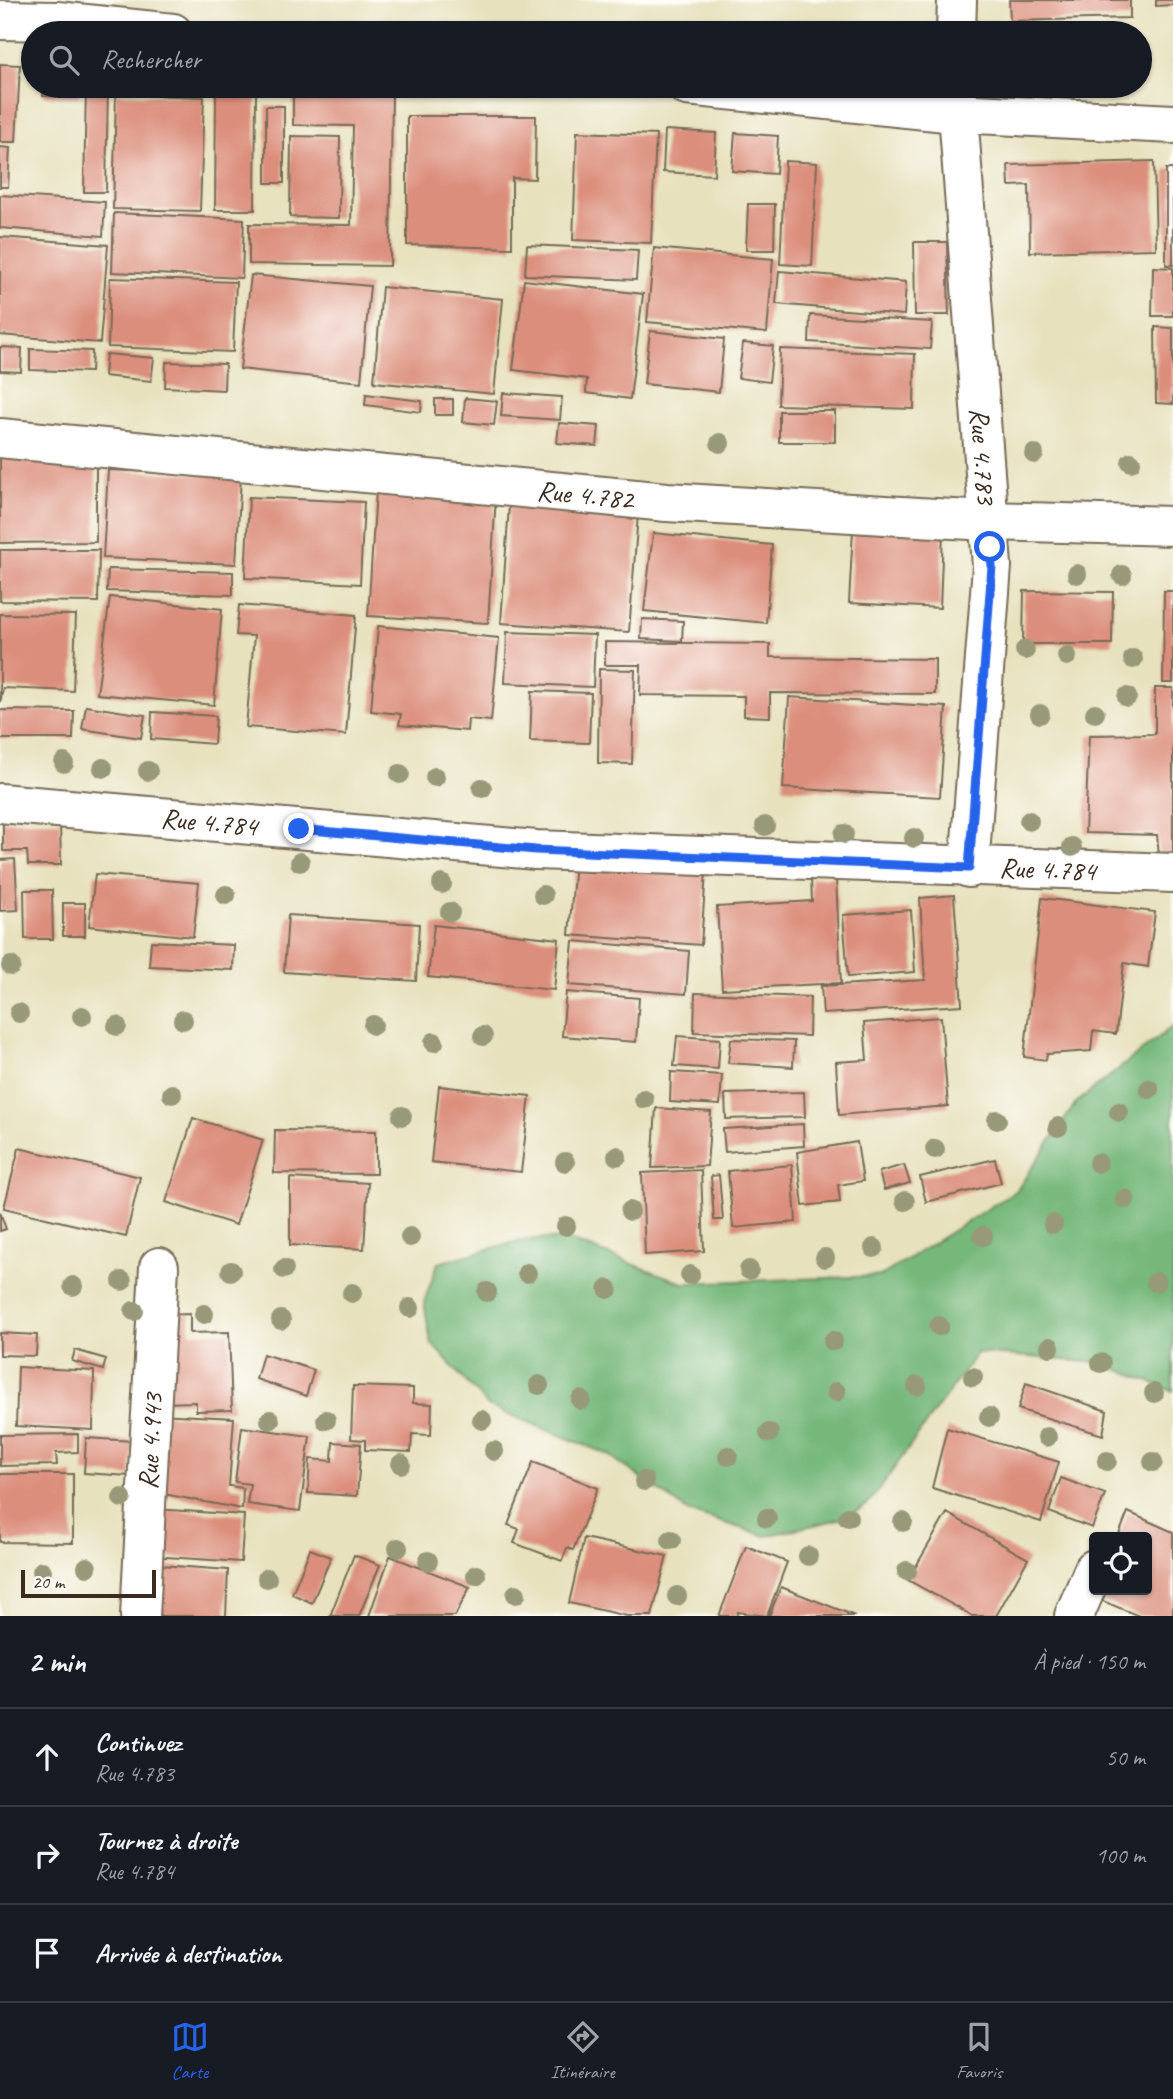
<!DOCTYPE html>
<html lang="fr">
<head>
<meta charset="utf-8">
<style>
	body { margin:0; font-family:Caveat,sans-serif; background:#20242c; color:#f1f3f6 }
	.controls { position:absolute; right:21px; bottom:21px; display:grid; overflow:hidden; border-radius:7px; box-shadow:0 2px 5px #0004 }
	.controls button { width:63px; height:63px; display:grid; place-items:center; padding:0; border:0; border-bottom:2px solid #363941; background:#171b24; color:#f1f3f6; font:35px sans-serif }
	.scale { position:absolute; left:21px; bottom:18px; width:135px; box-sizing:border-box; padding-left:7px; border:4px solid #3b2a1e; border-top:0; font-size:19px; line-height:24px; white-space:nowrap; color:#3b2a1e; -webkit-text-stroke:5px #fdfcf7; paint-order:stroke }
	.stop { position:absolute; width:21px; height:21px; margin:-16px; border:5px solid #2563eb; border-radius:50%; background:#fff }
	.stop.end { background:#2563eb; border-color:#fff; box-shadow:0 2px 7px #0008 }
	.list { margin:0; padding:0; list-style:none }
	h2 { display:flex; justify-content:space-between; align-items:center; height:91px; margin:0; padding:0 28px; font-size:30px }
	h2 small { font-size:23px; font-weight:400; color:#9ea1a6 }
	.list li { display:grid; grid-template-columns:46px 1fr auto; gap:21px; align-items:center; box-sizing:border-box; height:98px; padding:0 28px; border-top:2px solid #363941 }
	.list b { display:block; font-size:26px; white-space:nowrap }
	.list p { margin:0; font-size:23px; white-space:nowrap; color:#9ea1a6 }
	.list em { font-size:23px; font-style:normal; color:#9ea1a6 }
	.icon { flex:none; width:38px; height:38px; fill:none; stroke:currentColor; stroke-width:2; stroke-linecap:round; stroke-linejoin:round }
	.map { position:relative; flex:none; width:1173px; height:1616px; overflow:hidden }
	.search { position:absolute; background:#171b24; box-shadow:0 2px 5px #0004; left:21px; right:21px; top:21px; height:77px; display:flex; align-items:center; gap:18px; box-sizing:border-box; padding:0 24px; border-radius:38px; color:#9ea1a6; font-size:26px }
	.sheet { height:385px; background:#171b24 }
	nav { display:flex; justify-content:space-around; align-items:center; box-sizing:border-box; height:98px; border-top:2px solid #363941; background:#171b24; font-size:19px; color:#9ea1a6 }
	nav a { display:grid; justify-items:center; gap:4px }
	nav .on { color:#2563eb }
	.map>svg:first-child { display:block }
	.forest { fill:#76b87a; stroke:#58714c; stroke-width:2 }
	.building { fill:#dc8e7c }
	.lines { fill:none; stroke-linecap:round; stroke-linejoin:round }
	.street-casing { stroke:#776a56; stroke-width:42 }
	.secondary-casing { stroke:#776a56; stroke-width:42 }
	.street { stroke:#fff; stroke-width:38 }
	.secondary { stroke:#fff; stroke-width:38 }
	.tree { fill:#979978 }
	.route { stroke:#2563eb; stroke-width:9 }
	.labels { text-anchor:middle; stroke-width:5; stroke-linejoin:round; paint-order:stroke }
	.street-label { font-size:28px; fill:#3b2a1e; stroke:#fdfcf7 }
</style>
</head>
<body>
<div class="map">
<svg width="1173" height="1616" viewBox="0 0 1173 1616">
	<rect width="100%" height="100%" fill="#fdfcf7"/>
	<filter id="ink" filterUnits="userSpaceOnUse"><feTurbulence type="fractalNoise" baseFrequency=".0143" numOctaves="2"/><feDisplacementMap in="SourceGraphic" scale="14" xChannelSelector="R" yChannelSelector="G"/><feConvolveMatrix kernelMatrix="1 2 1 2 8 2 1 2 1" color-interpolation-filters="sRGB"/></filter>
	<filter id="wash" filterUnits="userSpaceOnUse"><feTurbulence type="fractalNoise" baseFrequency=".00686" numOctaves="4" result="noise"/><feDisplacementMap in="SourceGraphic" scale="28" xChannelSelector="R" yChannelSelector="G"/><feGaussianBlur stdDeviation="1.57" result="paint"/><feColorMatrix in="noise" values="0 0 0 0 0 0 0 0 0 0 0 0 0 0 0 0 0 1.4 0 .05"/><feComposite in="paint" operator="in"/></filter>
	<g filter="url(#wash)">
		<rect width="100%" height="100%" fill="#e7e1bd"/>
		<path class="forest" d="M 1173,1026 L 1173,1391 L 1101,1363 L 977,1353 L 869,1503 L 848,1517 L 766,1536 L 689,1512 L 609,1455 L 488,1406 L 431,1343 L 424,1302 L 438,1263 L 527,1239 L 566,1239 L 683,1283 L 881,1276 L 1017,1190 L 1076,1103 Z"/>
		<g id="blocks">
			<path class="building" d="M 1009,0 L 1130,0 L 1130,18 L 1010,21 Z
				M 1156,0 L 1173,0 L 1173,5 L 1156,6 Z
				M 0,64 L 20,65 L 16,142 L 0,142 Z
				M 43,86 L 80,86 L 79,97 L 43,96 Z
				M 86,86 L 108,86 L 106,192 L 84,192 Z
				M 216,91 L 256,91 L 255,210 L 215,210 Z
				M 293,92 L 392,94 L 390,266 L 249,264 L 249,224 L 351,225 L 353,126 L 293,125 Z
				M 116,94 L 204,97 L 200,211 L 113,209 Z
				M 266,106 L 284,106 L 284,183 L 266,183 Z
				M 407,116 L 536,116 L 535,179 L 512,178 L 512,248 L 407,245 Z
				M 665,130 L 716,133 L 714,175 L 663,172 Z
				M 577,132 L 656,135 L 651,243 L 573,240 Z
				M 735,133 L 778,136 L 776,174 L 732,171 Z
				M 291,136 L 340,137 L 339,218 L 290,217 Z
				M 0,147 L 10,148 L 8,187 L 0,187 Z
				M 785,161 L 817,163 L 812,266 L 780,264 Z
				M 1154,161 L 1156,249 L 1030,252 L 1029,185 L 1009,186 L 1008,165 Z
				M 1166,169 L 1173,169 L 1173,265 L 1166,265 Z
				M 0,195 L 105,202 L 103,236 L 0,228 Z
				M 748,204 L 775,204 L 774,250 L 746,250 Z
				M 114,213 L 244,219 L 242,278 L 112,272 Z
				M 0,237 L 108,245 L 100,343 L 0,335 Z
				M 914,242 L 947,242 L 949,315 L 915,315 Z
				M 527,245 L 638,250 L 636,280 L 525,275 Z
				M 654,248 L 773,259 L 767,333 L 647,322 Z
				M 1153,267 L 1173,268 L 1173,316 L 1152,316 Z
				M 779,271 L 906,282 L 904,315 L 776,304 Z
				M 251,275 L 370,286 L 361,382 L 240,369 Z
				M 110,278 L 236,282 L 233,352 L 108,347 Z
				M 524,280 L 643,294 L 630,399 L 586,393 L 587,379 L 513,370 Z
				M 382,287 L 503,299 L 494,394 L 374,382 Z
				M 810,315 L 932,322 L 930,349 L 809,342 Z
				M 1155,327 L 1173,328 L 1173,404 L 1156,403 Z
				M 650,331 L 724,339 L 719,392 L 644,384 Z
				M 743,343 L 773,346 L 769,382 L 738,378 Z
				M 0,347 L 22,348 L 21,372 L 0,371 Z
				M 30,349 L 92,351 L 91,372 L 30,370 Z
				M 780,349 L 915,354 L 914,409 L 778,405 Z
				M 106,354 L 154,358 L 151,381 L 104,376 Z
				M 166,362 L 225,364 L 224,390 L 165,387 Z
				M 503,393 L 562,397 L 560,420 L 501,416 Z
				M 366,394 L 422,401 L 421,412 L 365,405 Z
				M 465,398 L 497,401 L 494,425 L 463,422 Z
				M 435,399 L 453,399 L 453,415 L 435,415 Z
				M 779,411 L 835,411 L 835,442 L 779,442 Z
				M 559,423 L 599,426 L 597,446 L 557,443 Z
				M 96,453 L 96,542 L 0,543 L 0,454 Z
				M 108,470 L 241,476 L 236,564 L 103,558 Z
				M 376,490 L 496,496 L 488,623 L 368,616 Z
				M 249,497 L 364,502 L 360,584 L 245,578 Z
				M 509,505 L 638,514 L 629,632 L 501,623 Z
				M 853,529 L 943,532 L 940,608 L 849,603 Z
				M 653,533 L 772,545 L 766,623 L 644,611 Z
				M 0,550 L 99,550 L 98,602 L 0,601 Z
				M 108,569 L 233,572 L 233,595 L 107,591 Z
				M 1024,591 L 1113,592 L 1112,644 L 1023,644 Z
				M 1164,591 L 1173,591 L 1173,683 L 1163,683 Z
				M 110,597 L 222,609 L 214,705 L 97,694 Z
				M 239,605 L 356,615 L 346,735 L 246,727 L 254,636 L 236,635 Z
				M 0,614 L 76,615 L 73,691 L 3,688 L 0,703 Z
				M 642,619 L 683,621 L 682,641 L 641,639 Z
				M 378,626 L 499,638 L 491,721 L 468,719 L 467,731 L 399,725 L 401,714 L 371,711 Z
				M 507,632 L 595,635 L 593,687 L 505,683 Z
				M 605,642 L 770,644 L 770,657 L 935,659 L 935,694 L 770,693 L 770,717 L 744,716 L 744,696 L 640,695 L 641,665 L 605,665 Z
				M 599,669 L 635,670 L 632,764 L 598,763 Z
				M 1155,688 L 1173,688 L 1173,852 L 1159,854 L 1157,835 L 1085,833 L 1089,735 L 1155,734 Z
				M 532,691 L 591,693 L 589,743 L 530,741 Z
				M 789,697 L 946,707 L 940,797 L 783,788 Z
				M 86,706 L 145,715 L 141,738 L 82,729 Z
				M 0,710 L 74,711 L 73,739 L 0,739 Z
				M 152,712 L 216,716 L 214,744 L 151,739 Z
				M 3,821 L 60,821 L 61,865 L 28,865 L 27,851 L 3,851 Z
				M 15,859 L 18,910 L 0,911 L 0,860 Z
				M 575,861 L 706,871 L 701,945 L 569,935 Z
				M 95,874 L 199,883 L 193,937 L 89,926 Z
				M 836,877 L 841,983 L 722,989 L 717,907 L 812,901 L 811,878 Z
				M 24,890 L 52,890 L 53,939 L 25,939 Z
				M 954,895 L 962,1005 L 823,1014 L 821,986 L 925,980 L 920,898 Z
				M 1042,898 L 1155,912 L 1148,967 L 1124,963 L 1116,1034 L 1093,1031 L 1091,1051 L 1047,1054 L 1046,1060 L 1024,1057 Z
				M 63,903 L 85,903 L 85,936 L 63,936 Z
				M 911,910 L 915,972 L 848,977 L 843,915 Z
				M 288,915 L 419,924 L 416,981 L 284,972 Z
				M 434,925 L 559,939 L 554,990 L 428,977 Z
				M 151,941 L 234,945 L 233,970 L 149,966 Z
				M 573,941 L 689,951 L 686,994 L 569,985 Z
				M 566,992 L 639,998 L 636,1042 L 562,1036 Z
				M 695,993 L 810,997 L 809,1036 L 694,1032 Z
				M 941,1017 L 948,1106 L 839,1115 L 836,1062 L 867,1060 L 864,1023 Z
				M 677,1036 L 720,1039 L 718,1069 L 674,1066 Z
				M 731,1039 L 794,1041 L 793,1067 L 728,1063 Z
				M 671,1072 L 722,1075 L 720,1105 L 670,1102 Z
				M 439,1086 L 530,1096 L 521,1172 L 431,1162 Z
				M 804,1092 L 805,1117 L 726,1119 L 725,1094 Z
				M 656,1108 L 711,1112 L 707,1166 L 652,1168 Z
				M 193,1118 L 263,1140 L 236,1225 L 166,1202 Z
				M 803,1124 L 804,1146 L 725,1152 L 723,1129 Z
				M 275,1130 L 376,1131 L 376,1174 L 274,1173 Z
				M 857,1142 L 863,1181 L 838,1185 L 840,1202 L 803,1206 L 797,1152 Z
				M 19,1148 L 140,1177 L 126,1237 L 4,1208 Z
				M 995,1159 L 1001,1183 L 926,1202 L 920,1177 Z
				M 792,1165 L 796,1222 L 733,1228 L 728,1171 Z
				M 904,1165 L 910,1183 L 884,1190 L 879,1172 Z
				M 701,1170 L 704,1251 L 645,1255 L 642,1173 Z
				M 719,1175 L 723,1220 L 714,1220 L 711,1176 Z
				M 290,1178 L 368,1183 L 364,1249 L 290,1245 Z
				M 0,1212 L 6,1229 L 0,1231 Z
				M 190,1314 L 190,1333 L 229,1332 L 232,1410 L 196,1411 L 196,1402 L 162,1403 L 159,1315 Z
				M 0,1333 L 37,1335 L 36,1356 L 0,1355 Z
				M 75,1350 L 106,1359 L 103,1370 L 72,1361 Z
				M 263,1354 L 314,1370 L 306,1396 L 256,1379 Z
				M 18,1367 L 94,1371 L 93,1430 L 16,1426 Z
				M 1026,1383 L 1107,1411 L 1103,1435 L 1018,1409 Z
				M 353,1386 L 413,1388 L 413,1403 L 432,1404 L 431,1435 L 412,1434 L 411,1452 L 365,1450 L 365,1440 L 351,1439 Z
				M 157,1414 L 234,1418 L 229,1486 L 243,1488 L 242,1509 L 153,1492 Z
				M 242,1427 L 310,1436 L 300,1511 L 247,1504 L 250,1484 L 235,1482 Z
				M 947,1428 L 1059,1462 L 1041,1522 L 932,1488 Z
				M 78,1434 L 78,1452 L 56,1453 L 57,1465 L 0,1466 L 0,1435 Z
				M 86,1438 L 133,1441 L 130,1476 L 84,1473 Z
				M 333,1442 L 361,1444 L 357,1496 L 308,1493 L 310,1459 L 332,1461 Z
				M 533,1462 L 598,1488 L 573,1550 L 567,1548 L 562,1561 L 514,1543 L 519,1529 L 508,1525 Z
				M 0,1474 L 73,1474 L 73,1543 L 0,1542 Z
				M 1061,1478 L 1105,1494 L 1092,1528 L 1049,1512 Z
				M 154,1509 L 244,1515 L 241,1562 L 151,1556 Z
				M 1128,1512 L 1173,1532 L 1173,1616 L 1139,1616 L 1093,1597 L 1096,1590 L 1147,1590 L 1147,1537 L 1118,1537 Z
				M 947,1513 L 1028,1559 L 996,1616 L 973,1616 L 908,1580 Z
				M 584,1538 L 667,1556 L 652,1616 L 627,1616 L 569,1603 Z
				M 746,1546 L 787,1562 L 767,1616 L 738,1612 L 737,1616 L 719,1616 Z
				M 310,1549 L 331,1557 L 312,1603 L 292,1594 Z
				M 354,1555 L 380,1565 L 359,1616 L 330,1616 Z
				M 390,1556 L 470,1587 L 455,1616 L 369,1616 Z
				M 160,1565 L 228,1570 L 226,1616 L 158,1616 Z
				M 781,1587 L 855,1616 L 769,1616 Z"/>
		</g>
	</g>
	<g filter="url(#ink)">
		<use href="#blocks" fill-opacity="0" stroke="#776a56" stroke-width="2"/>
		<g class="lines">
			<g class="street-casing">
				<g id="street">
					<path d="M 956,33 L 957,0"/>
					<path id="s1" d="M 956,86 L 992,566 L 969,868"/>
					<path id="s2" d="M 0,438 L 667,502 L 987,521 L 1173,526"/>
					<path id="s3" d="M 0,803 L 536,850 L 1173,873"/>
					<path id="s4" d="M 140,1616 L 159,1267"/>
					<path d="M 1074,1616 L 1094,1569"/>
				</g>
			</g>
			<g class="secondary-casing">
				<path id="secondary" d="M 0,20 L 57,21 L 173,33
					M 687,86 L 956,113 L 1173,124"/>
			</g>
			<use href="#street" class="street"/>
			<use href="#secondary" class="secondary"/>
		</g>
		<g class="tree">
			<circle cx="720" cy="443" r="10"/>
			<circle cx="1034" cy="454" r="10"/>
			<circle cx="1131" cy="462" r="10"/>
			<circle cx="1077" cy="574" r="10"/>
			<circle cx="1122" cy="575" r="10"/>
			<circle cx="1025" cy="650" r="10"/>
			<circle cx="1067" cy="656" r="10"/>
			<circle cx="1133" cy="659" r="10"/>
			<circle cx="1127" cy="697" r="10"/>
			<circle cx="1095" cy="713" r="10"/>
			<circle cx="1040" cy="714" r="10"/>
			<circle cx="64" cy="763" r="10"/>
			<circle cx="103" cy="768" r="10"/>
			<circle cx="148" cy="771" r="10"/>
			<circle cx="400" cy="774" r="10"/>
			<circle cx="435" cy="777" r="10"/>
			<circle cx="482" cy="788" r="10"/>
			<circle cx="1029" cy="821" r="10"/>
			<circle cx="765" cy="826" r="10"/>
			<circle cx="844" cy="834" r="10"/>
			<circle cx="914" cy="838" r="10"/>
			<circle cx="1072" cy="847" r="10"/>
			<circle cx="300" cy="862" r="10"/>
			<circle cx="442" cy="884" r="10"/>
			<circle cx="226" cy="895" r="10"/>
			<circle cx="543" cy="895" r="10"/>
			<circle cx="450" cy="912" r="10"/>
			<circle cx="11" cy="966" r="10"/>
			<circle cx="19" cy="1013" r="10"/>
			<circle cx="82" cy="1016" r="10"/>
			<circle cx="183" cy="1020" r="10"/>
			<circle cx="373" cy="1025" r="10"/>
			<circle cx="117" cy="1026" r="10"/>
			<circle cx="483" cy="1036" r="10"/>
			<circle cx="434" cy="1042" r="10"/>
			<circle cx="1149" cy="1089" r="10"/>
			<circle cx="172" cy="1094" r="10"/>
			<circle cx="644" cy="1099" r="10"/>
			<circle cx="1119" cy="1112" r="10"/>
			<circle cx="402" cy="1116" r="10"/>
			<circle cx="997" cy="1120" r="10"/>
			<circle cx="1058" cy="1127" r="10"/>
			<circle cx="935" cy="1149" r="10"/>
			<circle cx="617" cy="1156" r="10"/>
			<circle cx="565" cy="1162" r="10"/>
			<circle cx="1098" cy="1163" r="10"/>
			<circle cx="1125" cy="1199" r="10"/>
			<circle cx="905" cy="1201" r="10"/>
			<circle cx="630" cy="1211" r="10"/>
			<circle cx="1053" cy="1224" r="10"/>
			<circle cx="566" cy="1226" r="10"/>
			<circle cx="983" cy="1236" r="10"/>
			<circle cx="410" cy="1237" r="10"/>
			<circle cx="874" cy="1248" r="10"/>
			<circle cx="825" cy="1258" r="10"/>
			<circle cx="284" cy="1269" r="10"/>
			<circle cx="749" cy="1270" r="10"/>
			<circle cx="231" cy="1271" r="10"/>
			<circle cx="527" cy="1273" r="10"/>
			<circle cx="690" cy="1275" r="10"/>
			<circle cx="122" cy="1281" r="10"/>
			<circle cx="1156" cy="1282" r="10"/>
			<circle cx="73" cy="1286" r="10"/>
			<circle cx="608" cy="1289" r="10"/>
			<circle cx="487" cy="1292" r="10"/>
			<circle cx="352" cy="1293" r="10"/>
			<circle cx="410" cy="1308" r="10"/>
			<circle cx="134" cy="1311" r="10"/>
			<circle cx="204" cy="1314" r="10"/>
			<circle cx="281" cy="1320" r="10"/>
			<circle cx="939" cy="1326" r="10"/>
			<circle cx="833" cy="1341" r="10"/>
			<circle cx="1050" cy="1347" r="10"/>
			<circle cx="1101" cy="1363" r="10"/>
			<circle cx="973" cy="1377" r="10"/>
			<circle cx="539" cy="1385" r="10"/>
			<circle cx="917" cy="1386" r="10"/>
			<circle cx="836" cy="1392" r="10"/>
			<circle cx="1154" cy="1393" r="10"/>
			<circle cx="581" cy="1400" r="10"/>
			<circle cx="989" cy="1417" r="10"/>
			<circle cx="270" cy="1420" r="10"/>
			<circle cx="326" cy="1420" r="10"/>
			<circle cx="482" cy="1420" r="10"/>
			<circle cx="769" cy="1433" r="10"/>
			<circle cx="1047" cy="1437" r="10"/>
			<circle cx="494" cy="1451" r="10"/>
			<circle cx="728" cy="1456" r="10"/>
			<circle cx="1107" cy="1461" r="10"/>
			<circle cx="1153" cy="1462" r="10"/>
			<circle cx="401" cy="1464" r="10"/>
			<circle cx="644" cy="1481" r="10"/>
			<circle cx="122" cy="1498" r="10"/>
			<circle cx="848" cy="1517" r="10"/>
			<circle cx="767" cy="1518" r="10"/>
			<circle cx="903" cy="1522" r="10"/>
			<circle cx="671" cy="1540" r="10"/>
			<circle cx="398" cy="1548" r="10"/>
			<circle cx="808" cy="1556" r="10"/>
			<circle cx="428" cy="1561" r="10"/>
			<circle cx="87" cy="1567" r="10"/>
			<circle cx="42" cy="1571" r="10"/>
			<circle cx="907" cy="1571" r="10"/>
			<circle cx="476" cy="1575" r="10"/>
			<circle cx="267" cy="1578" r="10"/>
			<circle cx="516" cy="1594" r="10"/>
			<circle cx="677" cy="1596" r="10"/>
		</g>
	</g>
	<g class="lines" filter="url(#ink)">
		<path class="route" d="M 299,829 L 536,850 L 969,868 L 992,566 L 990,547"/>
	</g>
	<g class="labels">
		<g class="street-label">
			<text dy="10" stroke="none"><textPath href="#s1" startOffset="371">Rue 4.783</textPath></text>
			<text dy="10" stroke="none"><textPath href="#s2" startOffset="588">Rue 4.782</textPath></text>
			<text dy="10" stroke="none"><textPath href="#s3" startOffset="210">Rue 4.784</textPath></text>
			<text dy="10" stroke="none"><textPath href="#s3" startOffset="1050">Rue 4.784</textPath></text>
			<text dy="10" stroke="none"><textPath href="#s4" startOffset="175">Rue 4.943</textPath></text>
		</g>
	</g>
</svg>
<div class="controls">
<button><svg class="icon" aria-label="locate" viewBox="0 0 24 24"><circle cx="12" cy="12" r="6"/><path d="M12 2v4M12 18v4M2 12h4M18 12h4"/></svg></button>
</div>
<div class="scale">20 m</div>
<div class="stop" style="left:990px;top:547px"></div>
<div class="stop end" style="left:299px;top:829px"></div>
<div class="search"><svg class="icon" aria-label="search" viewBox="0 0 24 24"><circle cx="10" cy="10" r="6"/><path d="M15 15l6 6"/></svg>Rechercher</div>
</div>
<section class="sheet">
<h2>2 min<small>À pied · 150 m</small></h2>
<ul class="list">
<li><svg class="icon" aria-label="ahead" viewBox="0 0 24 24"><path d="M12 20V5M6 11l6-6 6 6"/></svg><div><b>Continuez</b><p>Rue 4.783</p></div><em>50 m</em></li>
<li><svg class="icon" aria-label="right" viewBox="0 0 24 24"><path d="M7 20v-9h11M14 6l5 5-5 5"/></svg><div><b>Tournez à droite</b><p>Rue 4.784</p></div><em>100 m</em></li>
<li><svg class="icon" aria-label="arrive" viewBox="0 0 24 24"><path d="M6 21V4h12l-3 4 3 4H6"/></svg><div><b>Arrivée à destination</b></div></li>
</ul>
</section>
<nav>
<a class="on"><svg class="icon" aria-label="map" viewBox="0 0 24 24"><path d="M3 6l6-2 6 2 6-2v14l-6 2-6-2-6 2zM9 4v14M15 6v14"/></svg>Carte</a>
<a><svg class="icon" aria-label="directions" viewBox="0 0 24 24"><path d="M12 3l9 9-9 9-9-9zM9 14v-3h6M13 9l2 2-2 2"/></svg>Itinéraire</a>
<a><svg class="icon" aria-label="saved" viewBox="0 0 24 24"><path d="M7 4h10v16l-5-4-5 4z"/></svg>Favoris</a>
</nav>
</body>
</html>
